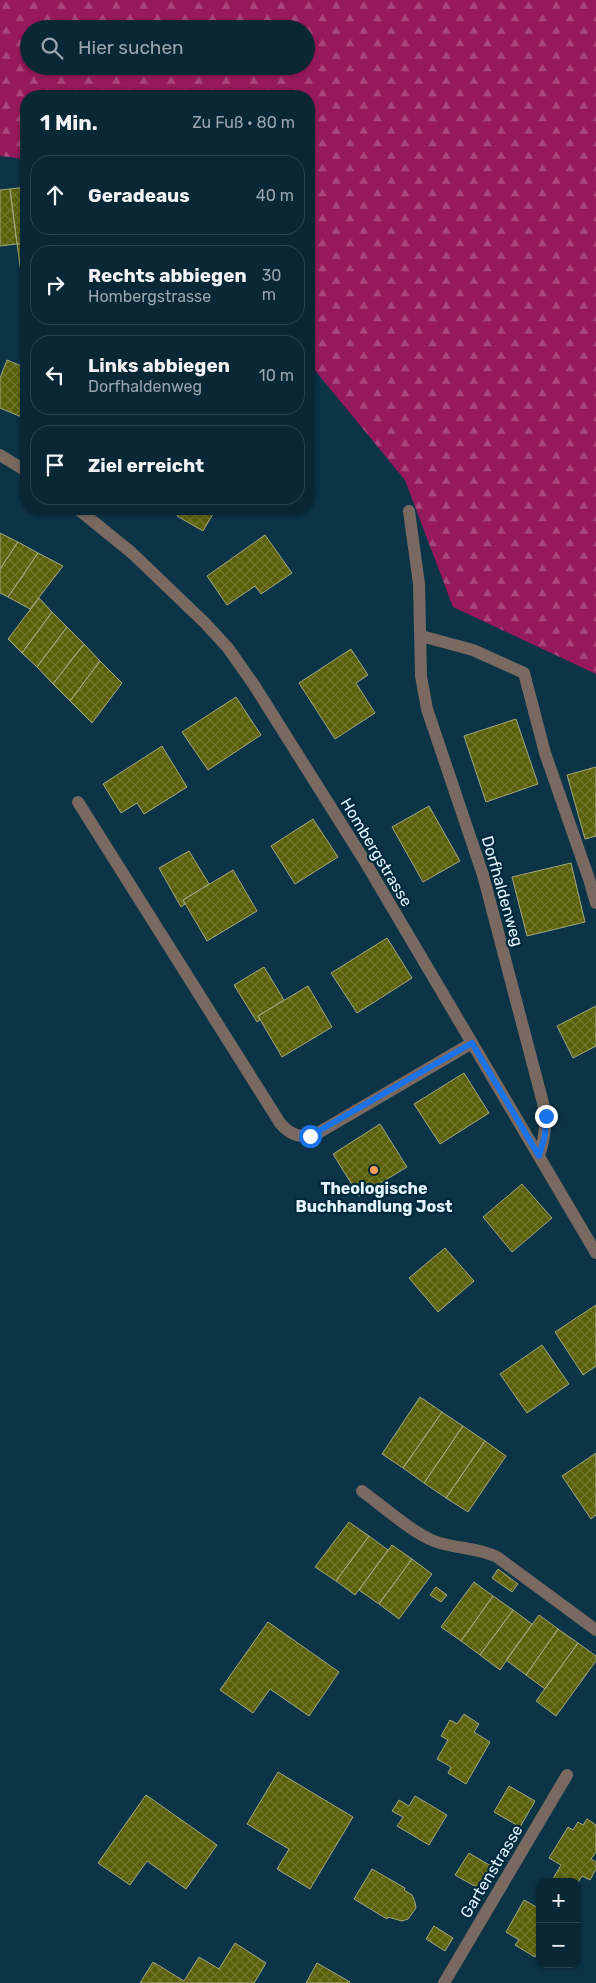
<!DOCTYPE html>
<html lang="de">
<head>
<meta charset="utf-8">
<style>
	body { margin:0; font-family:Rubik,sans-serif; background:#122f3d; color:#f1f3f6 }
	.controls { position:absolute; right:15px; bottom:15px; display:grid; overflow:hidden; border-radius:10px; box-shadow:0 1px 4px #0004 }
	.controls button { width:45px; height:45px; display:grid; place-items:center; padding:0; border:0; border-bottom:1px solid #294450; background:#092735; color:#f1f3f6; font:25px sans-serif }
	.stop { position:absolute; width:15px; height:15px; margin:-11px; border:4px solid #1a73e8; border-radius:50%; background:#fff }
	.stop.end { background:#1a73e8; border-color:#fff; box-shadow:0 1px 5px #0008 }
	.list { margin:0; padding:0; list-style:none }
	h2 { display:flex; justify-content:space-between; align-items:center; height:65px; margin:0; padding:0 20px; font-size:21px }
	h2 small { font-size:16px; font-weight:400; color:#99a5ad }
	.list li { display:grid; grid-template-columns:32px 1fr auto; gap:15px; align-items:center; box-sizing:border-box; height:80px; margin:0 10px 10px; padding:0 10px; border:1px solid #294450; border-radius:20px }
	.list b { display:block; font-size:19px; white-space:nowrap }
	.list p { margin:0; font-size:16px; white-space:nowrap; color:#99a5ad }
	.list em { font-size:16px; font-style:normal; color:#99a5ad }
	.icon { flex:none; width:28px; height:28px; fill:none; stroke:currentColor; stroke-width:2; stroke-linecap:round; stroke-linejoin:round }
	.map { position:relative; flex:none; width:596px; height:1983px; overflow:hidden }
	.search { position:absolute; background:#092735; box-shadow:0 1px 4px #0004; left:20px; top:20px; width:295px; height:55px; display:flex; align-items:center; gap:12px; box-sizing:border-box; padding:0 18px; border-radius:28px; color:#99a5ad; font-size:19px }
	.panel { position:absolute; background:#092735; box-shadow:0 1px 4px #0004; left:20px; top:90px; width:295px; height:425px; border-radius:20px }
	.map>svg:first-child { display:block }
	.forest { fill:url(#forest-firs); fill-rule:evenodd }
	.building { fill:url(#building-cross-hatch); stroke:#a1a67f }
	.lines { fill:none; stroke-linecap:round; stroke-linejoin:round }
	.service { stroke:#796960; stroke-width:12 }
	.minor { stroke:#796960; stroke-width:12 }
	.route { stroke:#1a73e8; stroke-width:6 }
	.poi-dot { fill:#fe9c57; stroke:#01293c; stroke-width:2 }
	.labels { text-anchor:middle; stroke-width:4.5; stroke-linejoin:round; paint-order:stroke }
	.street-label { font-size:16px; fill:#e4f5ff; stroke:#01293c }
	.poi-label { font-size:16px; font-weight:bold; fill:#e4f5ff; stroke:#01293c }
</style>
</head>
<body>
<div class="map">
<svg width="596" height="1983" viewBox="0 0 596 1983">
	<defs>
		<pattern id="forest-firs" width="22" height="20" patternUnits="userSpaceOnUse" patternTransform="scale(1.25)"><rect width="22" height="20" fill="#97195d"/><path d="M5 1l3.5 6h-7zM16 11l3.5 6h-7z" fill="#aa467d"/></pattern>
		<pattern id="building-cross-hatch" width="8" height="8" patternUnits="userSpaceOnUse" patternTransform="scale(1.25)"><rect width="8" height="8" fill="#5a6009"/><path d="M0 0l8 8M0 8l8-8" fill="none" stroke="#72772e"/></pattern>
	</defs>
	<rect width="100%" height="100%" fill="#0c3447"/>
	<path class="forest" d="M 0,0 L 596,0 L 596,674 L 453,607 L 405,480 L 309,363 L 309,96 L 26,96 L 26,159 L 0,156 ZM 29,29 L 306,29 L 306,66 L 29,66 Z"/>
	<path class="building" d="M 26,187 L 26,243 L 17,244 L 10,189 Z
		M 10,189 L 17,244 L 0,246 L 0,190 Z
		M 26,243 L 26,308 L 17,244 Z
		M 7,360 L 26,368 L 26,413 L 24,418 L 0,408 L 0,378 Z
		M 180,509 L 216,509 L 203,531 L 177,516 Z
		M 0,533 L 18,542 L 0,569 Z
		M 265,535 L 292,573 L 261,594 L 255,586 L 227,605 L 207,576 Z
		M 18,542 L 38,553 L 8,597 L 0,593 L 0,569 Z
		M 38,553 L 63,566 L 30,609 L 8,597 Z
		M 39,598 L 52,612 L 22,653 L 8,639 Z
		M 52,612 L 67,627 L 37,667 L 22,653 Z
		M 67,627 L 84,644 L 53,684 L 37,667 Z
		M 84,644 L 100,661 L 70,701 L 53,684 Z
		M 351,649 L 368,675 L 356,683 L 375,713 L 335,739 L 299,683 Z
		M 100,661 L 122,683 L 92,723 L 70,701 Z
		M 236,697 L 261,735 L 208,770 L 182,732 Z
		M 516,719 L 538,784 L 486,802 L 464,736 Z
		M 162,746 L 187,787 L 144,814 L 137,803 L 121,813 L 103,784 Z
		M 596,767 L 596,836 L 585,839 L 567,775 Z
		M 429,806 L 460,861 L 423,882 L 392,827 Z
		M 313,819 L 338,857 L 295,884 L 271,846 Z
		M 189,851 L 209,884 L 183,900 L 185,904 L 181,907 L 159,868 Z
		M 571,863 L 585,922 L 527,936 L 512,877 Z
		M 233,870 L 257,911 L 207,941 L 183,900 Z
		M 387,938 L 412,978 L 357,1013 L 331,973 Z
		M 264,967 L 284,1000 L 258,1016 L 260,1020 L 257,1022 L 234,985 Z
		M 308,986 L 332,1027 L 282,1057 L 258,1016 Z
		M 596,1006 L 596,1046 L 573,1058 L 557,1026 Z
		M 464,1073 L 489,1113 L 440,1144 L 414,1104 Z
		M 380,1124 L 407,1167 L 359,1196 L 333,1154 Z
		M 522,1184 L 552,1218 L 512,1252 L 483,1217 Z
		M 445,1248 L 474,1281 L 438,1312 L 409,1278 Z
		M 596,1305 L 596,1366 L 583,1375 L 555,1332 Z
		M 542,1345 L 569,1384 L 527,1413 L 500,1374 Z
		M 420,1397 L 442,1412 L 403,1468 L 382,1454 Z
		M 442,1412 L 463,1426 L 424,1483 L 403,1468 Z
		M 463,1426 L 485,1441 L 446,1498 L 424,1483 Z
		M 485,1441 L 506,1456 L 468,1512 L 446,1498 Z
		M 596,1453 L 596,1515 L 591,1519 L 562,1476 Z
		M 349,1522 L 369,1536 L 336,1581 L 315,1567 Z
		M 369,1536 L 388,1550 L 355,1595 L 336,1581 Z
		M 392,1545 L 412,1559 L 379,1604 L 359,1590 Z
		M 412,1559 L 432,1574 L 399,1619 L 379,1604 Z
		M 498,1569 L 518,1584 L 512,1592 L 492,1578 Z
		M 474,1582 L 493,1596 L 461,1641 L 441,1627 Z
		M 436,1587 L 447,1595 L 441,1602 L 430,1595 Z
		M 493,1596 L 513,1610 L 480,1655 L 461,1641 Z
		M 513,1610 L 532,1624 L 500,1670 L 480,1655 Z
		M 539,1615 L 558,1629 L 526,1675 L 506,1660 Z
		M 268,1622 L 339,1672 L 309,1716 L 270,1689 L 253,1713 L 220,1690 Z
		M 558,1629 L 578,1643 L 545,1689 L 526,1675 Z
		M 578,1643 L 596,1656 L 596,1661 L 556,1716 L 536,1701 Z
		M 464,1714 L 479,1724 L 474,1732 L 490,1742 L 466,1784 L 448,1773 L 451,1767 L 437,1759 L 448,1740 L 441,1736 L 450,1720 L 457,1724 Z
		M 278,1772 L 353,1817 L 310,1889 L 277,1869 L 289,1849 L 247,1824 Z
		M 509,1786 L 535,1801 L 520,1827 L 494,1812 Z
		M 146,1795 L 217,1845 L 186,1889 L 147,1861 L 130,1885 L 98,1863 Z
		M 415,1796 L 447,1815 L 429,1845 L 397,1826 L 403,1817 L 392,1811 L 399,1800 L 409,1806 Z
		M 587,1819 L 596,1825 L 596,1852 L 591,1859 L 596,1862 L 596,1869 L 590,1880 L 582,1876 L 577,1884 L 577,1882 L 551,1882 L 561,1865 L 549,1858 L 568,1827 L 573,1830 L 578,1822 L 583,1825 Z
		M 469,1853 L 491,1866 L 478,1888 L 455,1875 Z
		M 372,1869 L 405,1888 L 404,1890 L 412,1895 L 415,1902 L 416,1908 L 408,1919 L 402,1921 L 388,1917 L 387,1919 L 354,1899 Z
		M 524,1900 L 540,1909 L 540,1948 L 535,1957 L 515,1945 L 519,1940 L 506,1932 Z
		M 434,1926 L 453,1938 L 445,1951 L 426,1939 Z
		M 235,1943 L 266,1963 L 254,1983 L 140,1983 L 153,1962 L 184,1981 L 199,1957 L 219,1969 Z
		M 317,1963 L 350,1982 L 349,1983 L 306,1983 Z"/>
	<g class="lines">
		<path class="service" d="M 78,802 L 280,1123 C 291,1136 302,1139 318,1133 L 472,1043
			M 362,1491 C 381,1505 413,1533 434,1541 C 455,1549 477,1547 497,1557 L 596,1630
			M 444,1983 L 567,1775"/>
		<path class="minor" d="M 0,455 L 26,471
			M 78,509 L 132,553 L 205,623 L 228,648 L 254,685 L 364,860 L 596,1253
			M 409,511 L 419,584 L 421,676 L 427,709 L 483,875 L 543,1103 C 547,1122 545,1137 539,1156
			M 421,636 L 473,650 L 524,673 L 545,753 L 589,879 L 596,903"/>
	</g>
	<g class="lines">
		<path class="route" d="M 310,1136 L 472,1043 L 539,1156 L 545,1135 L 546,1116"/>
	</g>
	<circle class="poi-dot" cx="374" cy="1170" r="5"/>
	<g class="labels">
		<g class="street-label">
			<text transform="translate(377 852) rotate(59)" y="6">Hombergstrasse</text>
			<text transform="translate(503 891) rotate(74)" y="6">Dorfhaldenweg</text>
			<text transform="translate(491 1871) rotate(-59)" y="6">Gartenstrasse</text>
		</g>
		<g class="poi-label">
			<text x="374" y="1194">Theologische<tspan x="374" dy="18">Buchhandlung Jost</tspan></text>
		</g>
	</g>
</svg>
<div class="controls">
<button>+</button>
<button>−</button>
</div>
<div class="stop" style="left:310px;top:1136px"></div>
<div class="stop end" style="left:546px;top:1116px"></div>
<div class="search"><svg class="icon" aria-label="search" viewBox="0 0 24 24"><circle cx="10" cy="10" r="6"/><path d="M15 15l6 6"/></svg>Hier suchen</div>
<section class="panel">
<h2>1 Min.<small>Zu Fuß · 80 m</small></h2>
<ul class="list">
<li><svg class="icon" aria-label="ahead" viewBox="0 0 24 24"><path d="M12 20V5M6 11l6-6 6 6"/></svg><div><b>Geradeaus</b></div><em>40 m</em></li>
<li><svg class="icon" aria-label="right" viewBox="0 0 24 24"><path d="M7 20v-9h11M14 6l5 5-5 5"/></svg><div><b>Rechts abbiegen</b><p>Hombergstrasse</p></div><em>30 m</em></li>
<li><svg class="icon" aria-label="left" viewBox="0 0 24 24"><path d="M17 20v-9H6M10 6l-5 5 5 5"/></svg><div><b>Links abbiegen</b><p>Dorfhaldenweg</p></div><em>10 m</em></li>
<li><svg class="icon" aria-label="arrive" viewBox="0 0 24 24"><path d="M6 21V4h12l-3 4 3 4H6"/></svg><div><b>Ziel erreicht</b></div></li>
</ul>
</section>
</div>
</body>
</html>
